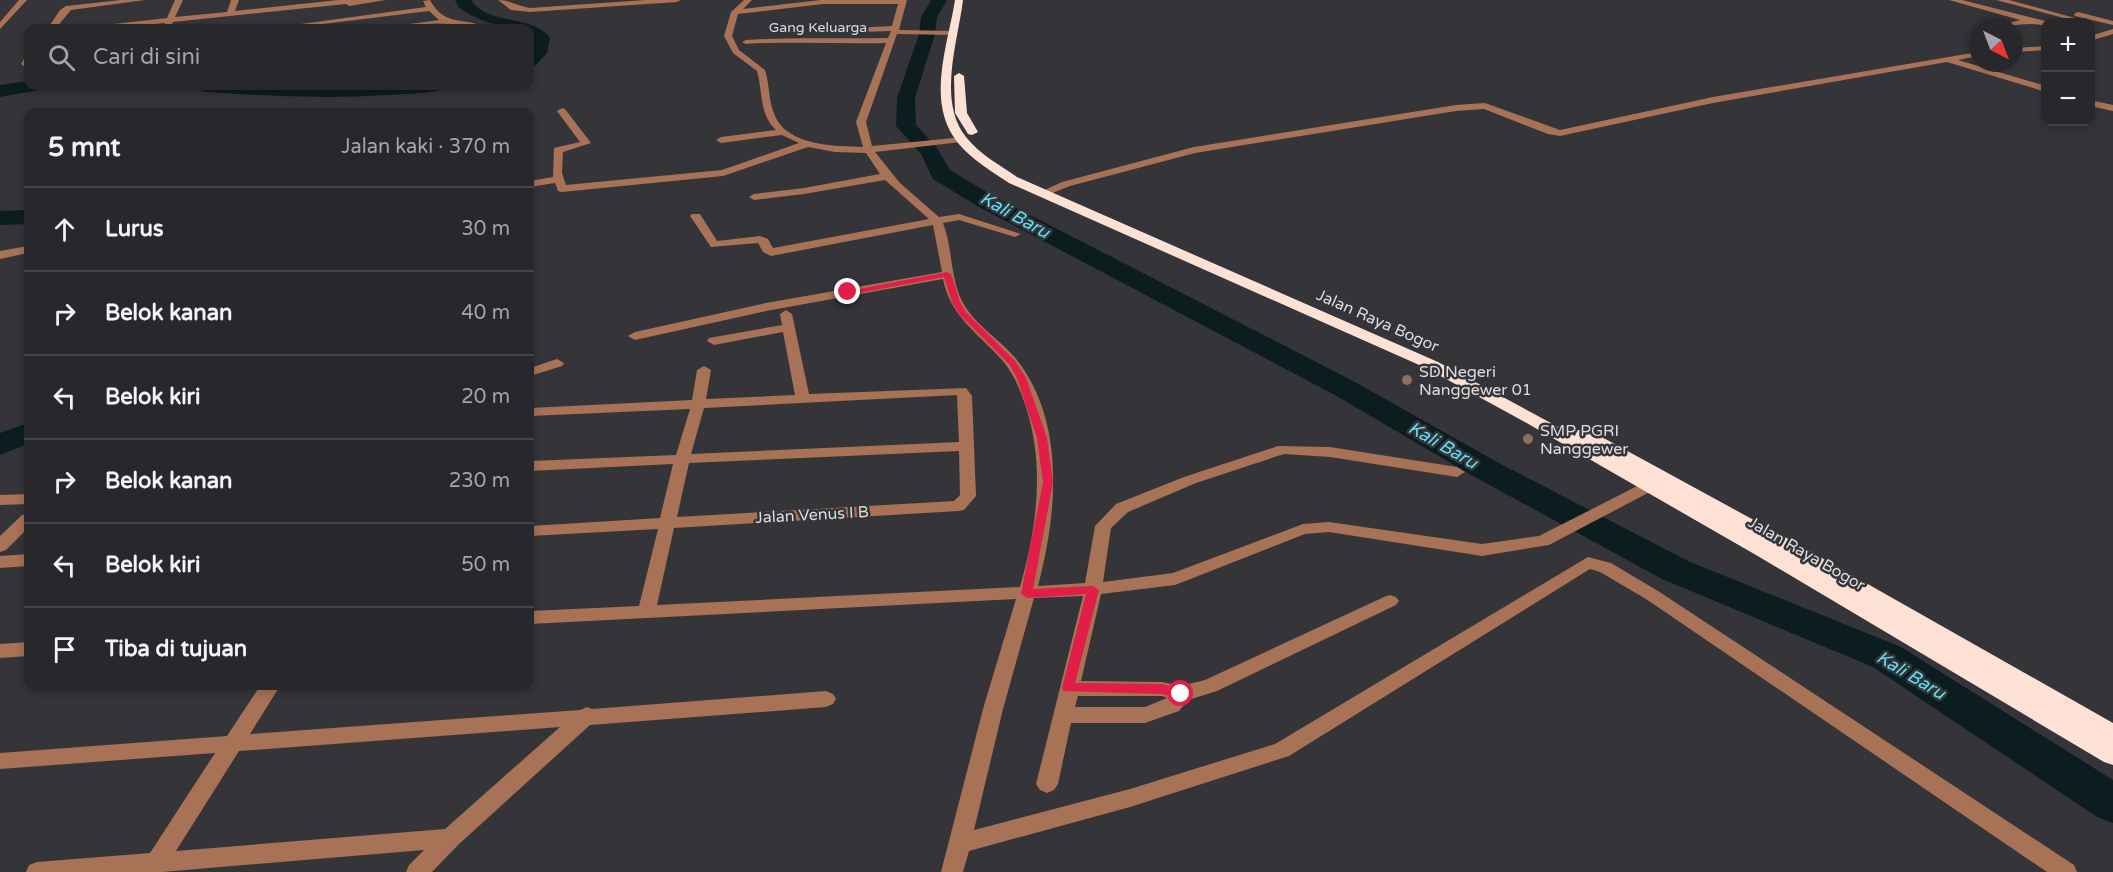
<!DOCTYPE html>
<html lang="id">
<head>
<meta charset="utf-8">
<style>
	body { margin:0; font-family:"Varela Round",sans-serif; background:#343337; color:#f1f3f6 }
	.controls { position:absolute; right:18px; top:18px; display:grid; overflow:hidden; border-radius:12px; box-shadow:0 3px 9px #0003 }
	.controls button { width:54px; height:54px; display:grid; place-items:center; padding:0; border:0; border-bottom:2px solid #444447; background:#28272b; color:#f1f3f6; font:30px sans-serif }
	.compass { position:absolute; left:1969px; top:18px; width:54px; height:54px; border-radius:50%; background:#28272b; box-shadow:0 3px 9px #0003; rotate:138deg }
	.stop { position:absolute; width:18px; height:18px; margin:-14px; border:4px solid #e11d48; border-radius:50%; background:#fff }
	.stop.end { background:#e11d48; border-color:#fff; box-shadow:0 2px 6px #0008 }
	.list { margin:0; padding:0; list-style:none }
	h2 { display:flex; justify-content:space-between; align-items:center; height:78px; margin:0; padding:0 24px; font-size:26px }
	h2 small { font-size:20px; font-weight:400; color:#a5a5a9 }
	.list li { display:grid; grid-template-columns:39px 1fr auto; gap:18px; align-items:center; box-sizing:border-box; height:84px; padding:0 24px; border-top:2px solid #444447 }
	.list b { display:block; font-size:22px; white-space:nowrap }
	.list em { font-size:20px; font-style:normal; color:#a5a5a9 }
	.icon { flex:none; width:33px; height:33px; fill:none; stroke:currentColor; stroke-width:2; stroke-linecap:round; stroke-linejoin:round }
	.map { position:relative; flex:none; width:2113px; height:872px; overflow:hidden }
	.search { position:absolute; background:#28272b; box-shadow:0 3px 9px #0003; left:24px; top:24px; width:510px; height:66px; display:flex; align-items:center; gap:15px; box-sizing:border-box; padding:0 21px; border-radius:12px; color:#a5a5a9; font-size:22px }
	.panel { position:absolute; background:#28272b; box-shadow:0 3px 9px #0003; left:24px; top:108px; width:510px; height:582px; border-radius:12px }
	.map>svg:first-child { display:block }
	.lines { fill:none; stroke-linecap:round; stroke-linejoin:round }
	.river { fill:#0c1d20; fill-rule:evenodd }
	.minor { fill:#a77255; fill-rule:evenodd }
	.highway { fill:#fce1d4; fill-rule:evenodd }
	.route { fill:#e11d48 }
	.education-dot { fill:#8d6e63; stroke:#353439; stroke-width:2 }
	.labels { text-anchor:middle; stroke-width:5; stroke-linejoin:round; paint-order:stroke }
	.far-street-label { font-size:14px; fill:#dddcdf; stroke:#353439 }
	.street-label { font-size:16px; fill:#dddcdf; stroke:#353439 }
	.poi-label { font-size:16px; fill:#dddcdf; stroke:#353439; text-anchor:start }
	.water-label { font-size:18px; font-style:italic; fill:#5ce0f3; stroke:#353439 }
</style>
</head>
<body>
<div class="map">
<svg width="2113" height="872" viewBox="0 0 2113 872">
	<rect width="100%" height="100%" fill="#353439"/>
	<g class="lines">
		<path class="river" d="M 455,0 L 471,0 C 487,26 533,14 550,38 L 547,53 L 536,65 L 530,66 L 530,51 L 533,38 L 530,35 L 530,28 C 502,28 481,23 458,7 Z
			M 931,0 L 947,0 L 937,17 L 935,34 L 915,98 L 916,125 L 937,148 L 950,170 L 995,197 L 1355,382 L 1497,462 L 1688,561 L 1901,647 L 2113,780 L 2113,823 L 2097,817 L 1873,667 L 1662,579 L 1473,476 L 1333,394 L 979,207 L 933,179 L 921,154 L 896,126 L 897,98 L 919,34 L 921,17 Z
			M 28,81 L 28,86 L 42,86 L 40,90 L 0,97 L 0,85 Z
			M 197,86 L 443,86 L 441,90 C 423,94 404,94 386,95 C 326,99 266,96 206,92 L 199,90 Z
			M 28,210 L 28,224 L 0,225 L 0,211 Z
			M 28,423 L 28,444 L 0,455 L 0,433 Z"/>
		<path class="minor" d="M 19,0 L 27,0 L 0,29 L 0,22 Z
			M 121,0 L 145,0 L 71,10 L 56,28 L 48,28 L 60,10 L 66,6 Z
			M 175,0 L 183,0 L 175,17 L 227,12 L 231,0 L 239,0 L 235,11 L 338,0 L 386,0 L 349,6 L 346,4 L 173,22 L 170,28 L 164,28 L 165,23 L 113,28 L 92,28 L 96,26 L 167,18 Z
			M 430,0 C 445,28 465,16 486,28 C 473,29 461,25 448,24 C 426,21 403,30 381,28 L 439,20 L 429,11 L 290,28 L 279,27 L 426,7 L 423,1 Z
			M 498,0 C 509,0 518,6 530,8 L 645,0 L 681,0 L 677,2 L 530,12 L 511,10 Z
			M 744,0 L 752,0 L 743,9 L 821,0 L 907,0 L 899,30 L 954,31 L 958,33 L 954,35 L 897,34 L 866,122 L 872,146 L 964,137 L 966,139 L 961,142 L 875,152 L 900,183 L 939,217 L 959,214 L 1021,234 L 1015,237 L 959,220 L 943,223 C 953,249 950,279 963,303 C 976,326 1001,340 1017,360 C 1066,423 1057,514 1038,586 L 1085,583 L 1095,526 L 1116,504 L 1184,477 L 1278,446 L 1330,447 L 1457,467 L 1465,472 L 1457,477 L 1330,457 L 1284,454 L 1196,483 L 1128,512 L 1111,528 L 1103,582 L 1173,573 L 1303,524 L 1329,522 L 1482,544 L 1539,536 L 1653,478 L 1659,476 L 1667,481 L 1665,484 L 1549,545 L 1482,556 L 1329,532 L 1305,534 L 1175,585 L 1101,594 L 1081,681 L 1162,682 L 1181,686 L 1205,680 L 1384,597 L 1390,595 L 1396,597 L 1399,601 L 1396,605 L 1217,691 L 1188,700 L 1179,711 L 1145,723 L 1071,723 L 1058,784 L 1054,790 L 1047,793 L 1040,790 L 1036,784 L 1083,596 L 1034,598 L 1003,709 L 974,830 L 1130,789 L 1275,744 L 1588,557 L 1611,563 L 1658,591 L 2074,865 L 2077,872 L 2047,872 L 1646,599 L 1600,572 L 1590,569 L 1289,756 L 1130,807 L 969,851 L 963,872 L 941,872 L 983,709 L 1016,599 L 530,624 L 530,611 L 639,606 L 658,529 L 530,536 L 530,526 L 660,518 L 673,464 L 530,471 L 530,461 L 676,455 L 690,409 L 530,416 L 530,408 L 692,400 L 697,370 L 704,366 L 711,370 L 706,399 L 795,395 L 783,332 L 714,345 L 707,341 L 709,338 L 782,325 L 780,314 L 786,310 L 792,314 L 809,394 L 966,388 L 972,396 L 976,496 L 964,510 L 958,511 L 674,528 L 657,605 L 1020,587 C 1037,527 1045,467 1026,407 C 1020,390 1014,373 1001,359 C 978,333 950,316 943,279 L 766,311 L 635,340 L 628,336 L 635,332 L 766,303 L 942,272 L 933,225 L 771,256 L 763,252 L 758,243 L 711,247 L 690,216 L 692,214 L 700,214 L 717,241 L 760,236 L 768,239 L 773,248 L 929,219 L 885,180 L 804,194 L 754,200 L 749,197 L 754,194 L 804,188 L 880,174 L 866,153 L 835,152 L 808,147 L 723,176 L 562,192 L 558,191 L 555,183 L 530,187 L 530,181 L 553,177 L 554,148 L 580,142 L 557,111 L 562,108 L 565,109 L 591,143 L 563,152 L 562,173 L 566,185 L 722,170 L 799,143 L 782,135 L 721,143 L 716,140 L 721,137 L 776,130 C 759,115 763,92 757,71 L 733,53 L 724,36 L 731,12 ZM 823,4 L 898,4 L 892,26 L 833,29 L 829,31 L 833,33 L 891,31 L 888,38 C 840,39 793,37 746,40 L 742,42 L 746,44 C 793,41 839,44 886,43 L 856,122 L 863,147 C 835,146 788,146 775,116 C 768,101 770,85 765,70 L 739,50 L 732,36 L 738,14 ZM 957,395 L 959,442 L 691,454 L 704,408 ZM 959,451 L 960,495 L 954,501 L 677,517 L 689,463 ZM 1078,696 L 1162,696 L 1167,698 L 1145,707 L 1075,707 Z
			M 1949,0 L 1962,0 L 2049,22 L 2046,22 L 2046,26 C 2024,21 2015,27 1994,27 L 2020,20 Z
			M 1996,0 L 2009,0 L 2090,22 L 2079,22 Z
			M 2078,12 L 2113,21 L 2113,25 L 2075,16 L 2074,14 Z
			M 2113,29 L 2113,34 L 2090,41 L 2090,36 Z
			M 2046,46 L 2046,50 L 2014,52 L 2014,48 Z
			M 1978,52 L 1978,56 L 1958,60 L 2046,86 L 2046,92 L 1947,62 L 1713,103 L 1560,136 L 1548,134 L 1484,109 L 1456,111 L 1195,153 L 1070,186 L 1045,196 L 1041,197 L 1036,194 L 1062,182 L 1194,147 L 1456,105 L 1485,103 L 1560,130 L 1713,97 Z
			M 25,57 L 28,57 L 28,69 L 21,64 Z
			M 2090,100 L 2113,105 L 2113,111 L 2090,106 Z
			M 28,246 L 28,253 L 0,259 L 0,251 Z
			M 557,359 L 564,363 L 562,366 L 530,376 L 530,368 Z
			M 28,494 L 28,504 L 0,505 L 0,495 Z
			M 28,514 L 28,528 L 6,550 L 0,552 L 0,536 L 22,515 Z
			M 28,554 L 28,566 L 0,568 L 0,556 Z
			M 28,642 L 28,656 L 0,658 L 0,644 Z
			M 260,686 L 280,686 L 250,734 L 580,710 L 587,707 L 592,709 L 826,691 L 833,694 L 836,699 L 833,704 L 826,707 L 590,725 L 458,845 L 432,872 L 406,872 L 409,865 L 424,850 L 162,872 L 26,872 L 29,865 L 37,862 L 150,853 L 215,753 L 0,769 L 0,753 L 227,736 ZM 560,727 L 445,829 L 176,851 L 239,751 Z"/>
		<path class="highway" d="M 955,0 L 963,0 C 958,41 937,101 966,137 C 979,154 1000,165 1017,177 L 1438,362 L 1575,436 L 1577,430 L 1589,430 L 1783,536 L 2113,723 L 2113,765 L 2104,762 L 1756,555 L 1523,421 L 1426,368 L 1009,183 C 991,171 971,159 958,143 C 925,103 948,45 955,0 Z
			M 959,73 L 964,76 L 967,113 L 978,132 L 972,135 L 968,134 L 955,113 L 954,76 Z"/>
	</g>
	<path class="route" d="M 947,272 L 951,274 L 960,302 L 966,312 L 1015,361 L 1026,378 L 1047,438 L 1053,482 L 1033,589 L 1093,586 L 1099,590 L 1075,683 L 1162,684 L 1185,690 L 1187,694 L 1185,697 L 1181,699 L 1162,694 L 1063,691 L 1062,688 L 1086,594 L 1027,598 L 1021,594 L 1043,482 L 1037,438 L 1017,378 L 1009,364 L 960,315 L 952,302 L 944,277 L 848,295 L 844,292 Z"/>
	<g class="education-dot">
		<circle cx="1407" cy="380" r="6"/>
		<circle cx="1528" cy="439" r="6"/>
	</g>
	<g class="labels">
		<g class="far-street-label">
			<text x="818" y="32">Gang Keluarga</text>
		</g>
		<g class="street-label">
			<text transform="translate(1378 320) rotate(24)" y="6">Jalan Raya Bogor</text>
			<text transform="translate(812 514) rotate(-3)" y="6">Jalan Venus I B</text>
			<text transform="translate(1807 553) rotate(30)" y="6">Jalan Raya Bogor</text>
		</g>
		<g class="poi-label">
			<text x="1419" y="377">SD Negeri<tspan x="1419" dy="18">Nanggewer 01</tspan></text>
			<text x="1540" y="436">SMP PGRI<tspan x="1540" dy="18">Nanggewer</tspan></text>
		</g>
		<g class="water-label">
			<text transform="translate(1015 215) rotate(29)" y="6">Kali Baru</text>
			<text transform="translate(1443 445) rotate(30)" y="6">Kali Baru</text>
			<text transform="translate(1911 675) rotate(31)" y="6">Kali Baru</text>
		</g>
	</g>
</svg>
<div class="controls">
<button>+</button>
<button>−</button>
</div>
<svg class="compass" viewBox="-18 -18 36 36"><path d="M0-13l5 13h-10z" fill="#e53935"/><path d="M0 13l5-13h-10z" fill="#a5a5a9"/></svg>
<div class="stop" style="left:1181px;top:694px"></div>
<div class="stop end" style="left:848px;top:292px"></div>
<div class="search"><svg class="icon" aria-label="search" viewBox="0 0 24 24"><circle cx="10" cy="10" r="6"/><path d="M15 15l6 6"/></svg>Cari di sini</div>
<section class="panel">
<h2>5 mnt<small>Jalan kaki · 370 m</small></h2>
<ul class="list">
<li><svg class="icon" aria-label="ahead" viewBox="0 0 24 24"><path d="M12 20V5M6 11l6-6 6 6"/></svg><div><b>Lurus</b></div><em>30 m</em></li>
<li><svg class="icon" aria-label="right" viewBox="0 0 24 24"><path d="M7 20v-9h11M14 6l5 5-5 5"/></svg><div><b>Belok kanan</b></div><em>40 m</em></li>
<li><svg class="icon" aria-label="left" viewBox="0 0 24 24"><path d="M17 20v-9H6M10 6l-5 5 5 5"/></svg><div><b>Belok kiri</b></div><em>20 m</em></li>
<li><svg class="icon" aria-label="right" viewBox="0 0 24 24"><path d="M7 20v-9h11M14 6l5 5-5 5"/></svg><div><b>Belok kanan</b></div><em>230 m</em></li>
<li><svg class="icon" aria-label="left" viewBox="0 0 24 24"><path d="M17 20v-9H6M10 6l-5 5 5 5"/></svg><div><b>Belok kiri</b></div><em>50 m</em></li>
<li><svg class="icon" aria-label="arrive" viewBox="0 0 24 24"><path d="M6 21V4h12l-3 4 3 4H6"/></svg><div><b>Tiba di tujuan</b></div></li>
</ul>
</section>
</div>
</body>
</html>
